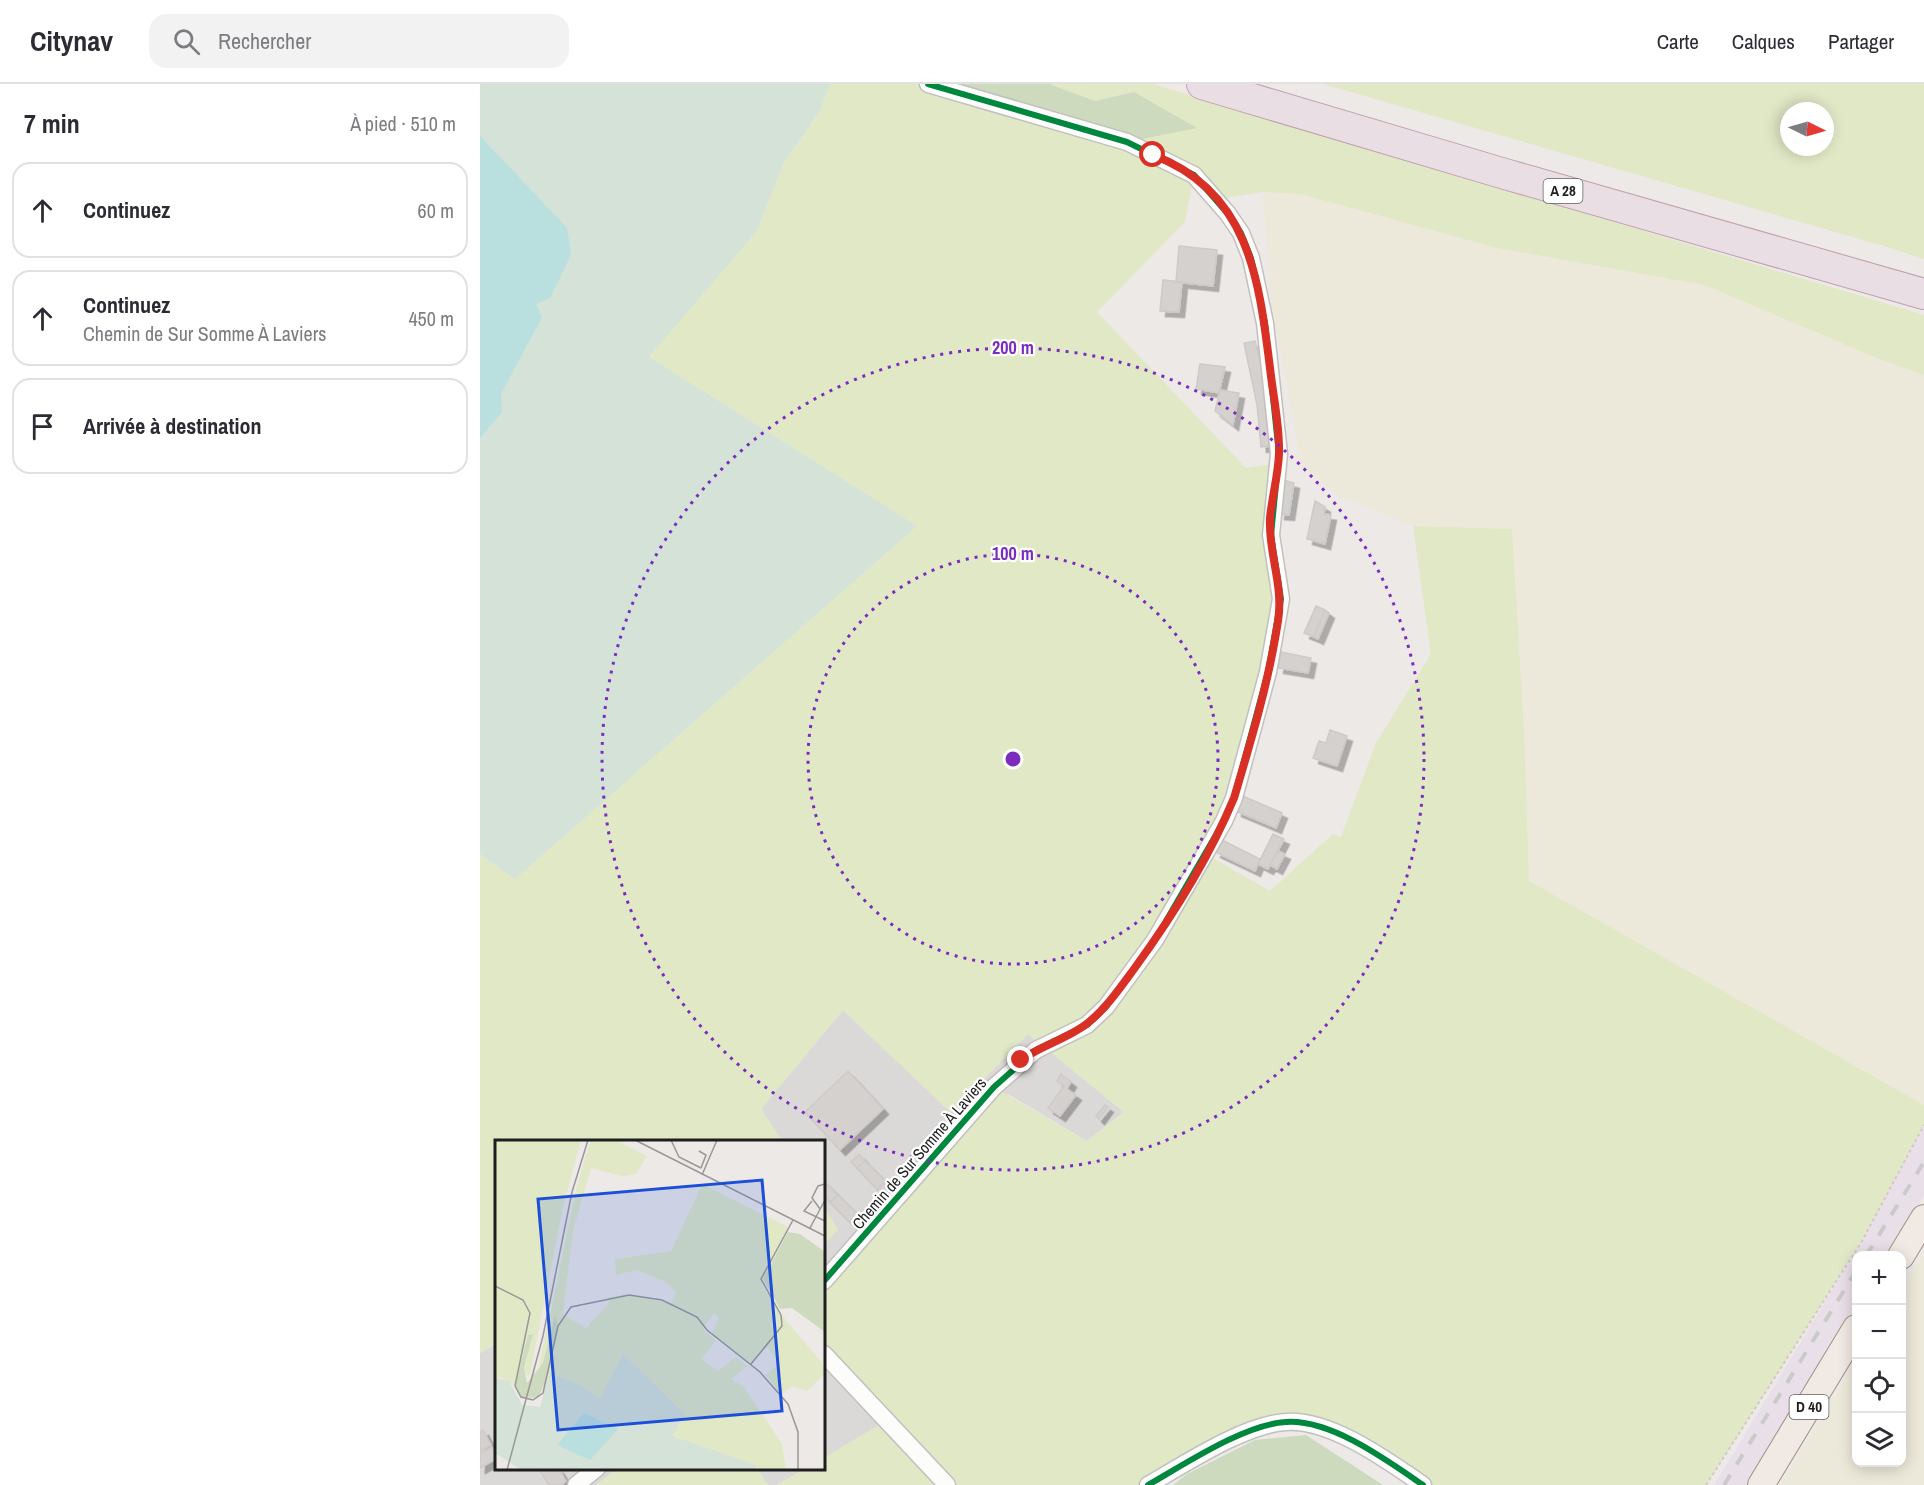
<!DOCTYPE html>
<html lang="fr">
<head>
<meta charset="utf-8">
<style>
	body { margin:0; font-family:"Archivo Narrow",sans-serif; background:#f2f2f3; color:#2b2b33 }
	.controls { position:absolute; right:18px; bottom:18px; display:grid; overflow:hidden; border-radius:12px; box-shadow:0 3px 15px #0003 }
	.controls button { width:54px; height:54px; display:grid; place-items:center; padding:0; border:0; border-bottom:2px solid #e1e1e2; background:#fff; color:#2b2b33; font:30px sans-serif }
	.compass { position:absolute; left:1300px; top:18px; width:54px; height:54px; border-radius:50%; background:#fff; box-shadow:0 3px 15px #0003; rotate:95deg }
	.stop { position:absolute; width:18px; height:18px; margin:-14px; border:4px solid #d93025; border-radius:50%; background:#fff }
	.stop.end { background:#d93025; border-color:#fff; box-shadow:0 2px 6px #0008 }
	.list { margin:0; padding:0; list-style:none }
	h2 { display:flex; justify-content:space-between; align-items:center; height:78px; margin:0; padding:0 24px; font-size:26px }
	h2 small { font-size:20px; font-weight:400; color:#7c7c81 }
	.list li { display:grid; grid-template-columns:39px 1fr auto; gap:18px; align-items:center; box-sizing:border-box; height:96px; margin:0 12px 12px; padding:0 12px; border:2px solid #e1e1e2; border-radius:18px }
	.list b { display:block; font-size:22px; white-space:nowrap }
	.list p { margin:0; font-size:20px; white-space:nowrap; color:#7c7c81 }
	.list em { font-size:20px; font-style:normal; color:#7c7c81 }
	.icon { flex:none; width:33px; height:33px; fill:none; stroke:currentColor; stroke-width:2; stroke-linecap:round; stroke-linejoin:round }
	.map { position:relative; flex:none; width:1444px; height:1401px; overflow:hidden }
	header { display:flex; align-items:center; gap:36px; box-sizing:border-box; height:84px; padding:0 30px; background:#fff; border-bottom:2px solid #e1e1e2 }
	header strong { font-size:28px }
	nav { display:flex; gap:33px; margin-inline-start:auto; font-size:21px }
	.search { width:420px; height:54px; background:#f2f2f3; display:flex; align-items:center; gap:15px; box-sizing:border-box; padding:0 21px; border-radius:18px; color:#7c7c81; font-size:22px }
	main { display:flex }
	aside { flex:1; background:#fff }
	.map>svg:first-child { display:block }
	.residential { fill:#dbd9d8 }
	.industrial { fill:#e9dfe8 }
	.farmland { fill:#ede9da }
	.grass { fill:#e0e8c6; fill-rule:evenodd }
	.forest { fill:#cddabd }
	.wetland { fill:#d4e2d7 }
	.water { fill:#badfdf }
	.building { fill:#d4d1cf; stroke:#cfcac8; stroke-width:1.5; filter:url(#shadow) }
	.lines { fill:none; stroke-linecap:round; stroke-linejoin:round }
	.minor-casing { stroke:#c2c0bf; stroke-width:19 }
	.primary-casing { stroke:#a29184; stroke-width:28 }
	.motorway-casing { stroke:#c19eb0; stroke-width:32 }
	.path { stroke:#d5c7c8; stroke-width:2; stroke-dasharray:3 3; stroke-linecap:butt }
	.minor { stroke:#fcfcfb; stroke-width:16 }
	.primary { stroke:#f0e9e4; stroke-width:26 }
	.motorway { stroke:#e9dee3; stroke-width:30 }
	.rail { stroke:#cacac9; stroke-width:4; stroke-dasharray:12 12; stroke-linecap:butt }
	.cycleway-casing { stroke:#fff; stroke-width:10 }
	.cycleway { stroke:#00873e; stroke-width:6 }
	.route { stroke:#d93025; stroke-width:8 }
	.ring { fill:none; stroke:#7b2cbf; stroke-width:3; stroke-dasharray:3 6 }
	.labels { text-anchor:middle; stroke-width:4.5; stroke-linejoin:round; paint-order:stroke }
	.shield { fill:#fff; stroke:#626262; stroke-width:1.5 }
	.shield-label { font-size:15px; font-weight:bold; fill:#1e1e1e }
	.street-label { font-size:16px; fill:#1e1e1e; stroke:#fff }
	.inset-road { fill:none; stroke:#9a9897; stroke-width:1.5 }
	.view { fill:#1d4ed8; fill-opacity:0.15; stroke:#1d4ed8; stroke-width:3 }
	.inset-edge { fill:none; stroke:#1e1e1e; stroke-width:3 }
	.centre { fill:#7b2cbf; stroke:#fff; stroke-width:3 }
	.ring-label { font-size:18px; text-anchor:middle; font-weight:bold; fill:#7b2cbf; stroke:#fff; stroke-width:4.5; stroke-linejoin:round; paint-order:stroke }
</style>
</head>
<body>
<header>
<strong>Citynav</strong>
<div class="search"><svg class="icon" aria-label="search" viewBox="0 0 24 24"><circle cx="10" cy="10" r="6"/><path d="M15 15l6 6"/></svg>Rechercher</div>
<nav><a>Carte</a><a>Calques</a><a>Partager</a></nav>
</header>
<main>
<aside>
<h2>7 min<small>À pied · 510 m</small></h2>
<ul class="list">
<li><svg class="icon" aria-label="ahead" viewBox="0 0 24 24"><path d="M12 20V5M6 11l6-6 6 6"/></svg><div><b>Continuez</b></div><em>60 m</em></li>
<li><svg class="icon" aria-label="ahead" viewBox="0 0 24 24"><path d="M12 20V5M6 11l6-6 6 6"/></svg><div><b>Continuez</b><p>Chemin de Sur Somme À Laviers</p></div><em>450 m</em></li>
<li><svg class="icon" aria-label="arrive" viewBox="0 0 24 24"><path d="M6 21V4h12l-3 4 3 4H6"/></svg><div><b>Arrivée à destination</b></div></li>
</ul>
</aside>
<div class="map">
<svg width="1444" height="1401" viewBox="0 0 1444 1401">
	<defs>
		<filter id="shadow"><feDropShadow dx="5.5" dy="5.5" stdDeviation="0" flood-color="#0004"/></filter>
	</defs>
	<rect width="100%" height="100%" fill="#ece9e7"/>
	<path class="residential" d="M 363,926 L 471,1028 L 548,950 L 644,1028 L 607,1057 L 528,1010 L 344,1197 L 344,1160 L 358,1146 L 344,1123 L 344,1058 L 302,1057 L 281,1025 Z
		M 16,1260 L 16,1384 L 138,1385 L 116,1401 L 0,1401 L 0,1269 Z
		M 344,1270 L 406,1337 L 344,1374 Z
		M 277,1385 L 325,1385 L 297,1401 L 288,1401 Z"/>
	<path class="industrial" d="M 1444,1041 L 1444,1112 L 1408,1171 L 1376,1172 L 1376,1223 L 1266,1401 L 1234,1401 L 1382,1157 Z"/>
	<path class="farmland" d="M 783,108 L 821,110 L 1017,164 L 1225,201 L 1397,274 L 1444,291 L 1444,1021 L 1048,797 L 1044,648 L 1032,445 L 933,442 L 859,412 L 822,384 L 791,217 Z
		M 1444,1169 L 1444,1401 L 1300,1401 L 1376,1278 L 1376,1378 L 1422,1378 L 1422,1205 Z"/>
	<path class="grass" d="M 350,0 L 448,0 L 716,44 L 654,8 L 615,17 L 569,0 L 673,0 L 1444,231 L 1444,291 L 1397,274 L 1225,201 L 1017,164 L 821,110 L 783,108 L 738,115 L 714,92 L 705,138 L 617,228 L 766,384 L 798,379 L 800,500 L 762,686 L 726,770 L 790,807 L 853,750 L 861,753 L 896,659 L 951,570 L 933,442 L 1032,445 L 1044,648 L 1049,797 L 1444,1021 L 1444,1041 L 1382,1157 L 1226,1401 L 943,1401 L 867,1354 L 805,1337 L 668,1401 L 297,1401 L 325,1385 L 344,1384 L 344,1374 L 406,1337 L 344,1270 L 344,1197 L 514,1003 L 607,1057 L 644,1028 L 548,950 L 471,1029 L 363,926 L 281,1025 L 302,1057 L 16,1058 L 16,1260 L 0,1269 L 0,770 L 35,795 L 437,442 L 169,273 L 277,147 L 303,80 L 340,27 Z
		M 843,0 L 1444,0 L 1444,175 L 1404,162 ZM 1309,27 L 1345,27 L 1345,63 L 1309,63 Z
		M 344,1123 L 358,1146 L 344,1160 Z
		M 138,1384 L 277,1385 L 288,1401 L 116,1401 Z"/>
	<path class="forest" d="M 448,0 L 569,0 L 615,17 L 654,8 L 717,44 L 647,58 Z
		M 826,1351 L 903,1401 L 693,1401 L 707,1390 L 775,1356 Z"/>
	<path class="wetland" d="M 0,0 L 350,0 L 340,27 L 303,80 L 277,147 L 169,273 L 437,442 L 35,795 L 0,770 Z"/>
	<path class="water" d="M 0,52 L 87,144 L 91,171 L 70,214 L 56,220 L 62,233 L 21,310 L 22,328 L 0,354 Z"/>
	<path class="building" d="M 699,162 L 737,166 L 733,202 L 696,198 Z
		M 683,196 L 702,198 L 699,228 L 680,227 Z
		M 775,257 L 782,283 L 792,362 L 781,363 L 777,321 L 764,259 Z
		M 720,280 L 745,283 L 739,309 L 716,305 Z
		M 740,306 L 759,309 L 753,341 L 735,327 Z
		M 803,396 L 814,399 L 809,431 L 799,430 Z
		M 835,417 L 845,423 L 844,430 L 851,431 L 845,460 L 827,455 Z
		M 836,522 L 845,526 L 834,553 L 824,549 Z
		M 845,526 L 849,529 L 838,555 L 834,553 Z
		M 801,568 L 831,574 L 828,589 L 798,584 Z
		M 850,646 L 867,652 L 857,682 L 833,674 L 839,657 L 846,659 Z
		M 758,710 L 802,729 L 796,744 L 756,727 Z
		M 793,750 L 804,755 L 788,785 L 778,780 Z
		M 742,756 L 780,775 L 775,787 L 735,768 Z
		M 798,767 L 805,770 L 797,785 L 790,781 Z
		M 368,987 L 403,1025 L 360,1066 L 325,1028 Z
		M 581,990 L 591,998 L 587,1005 L 596,1011 L 580,1032 L 568,1024 L 584,1002 L 577,997 Z
		M 625,1021 L 628,1023 L 619,1035 L 616,1032 Z
		M 379,1070 L 385,1077 L 377,1084 L 371,1078 Z
		M 385,1077 L 405,1097 L 397,1105 L 377,1084 Z
		M 344,1097 L 358,1111 L 350,1118 L 344,1112 Z
		M 405,1098 L 413,1106 L 405,1114 L 397,1105 Z
		M 401,1110 L 405,1114 L 396,1123 L 393,1117 Z
		M 358,1111 L 379,1131 L 387,1122 L 392,1127 L 375,1143 L 350,1118 Z
		M 3,1346 L 11,1361 L 0,1367 L 0,1348 Z
		M 12,1363 L 16,1375 L 0,1384 L 0,1369 Z
		M 58,1384 L 78,1384 L 86,1397 L 82,1401 L 69,1401 Z"/>
	<g class="lines">
		<g class="minor-casing">
			<path id="minor" d="M 344,1197 L 514,1003 L 556,966 L 607,941 L 626,923 L 675,856 L 744,737 L 754,714 L 788,588 L 801,515 L 791,451 L 799,370 L 785,239 L 771,174 L 761,149 L 748,130 L 714,91 L 647,58 L 448,0
				M 344,1270 L 467,1401
				M 96,1401 L 117,1384
				M 668,1401 C 705,1380 765,1340 806,1338 C 851,1335 908,1377 943,1401"/>
		</g>
		<g class="primary-casing">
			<path id="primary" d="M 1421,1172 L 1444,1134
				M 1281,1401 L 1376,1244"/>
		</g>
		<g class="motorway-casing">
			<path id="motorway" d="M 722,0 L 1025,90 L 1444,210"/>
		</g>
		<path class="path" d="M 1226,1401 L 1382,1157 L 1444,1041"/>
		<use href="#minor" class="minor"/>
		<use href="#primary" class="primary"/>
		<use href="#motorway" class="motorway"/>
		<path class="rail" d="M 1386,1172 L 1444,1078
			M 1244,1401 L 1376,1187"/>
		<g class="cycleway-casing">
			<path id="cycleway" d="M 344,1197 L 514,1003 L 556,966 L 607,941 L 626,923 L 675,856 L 744,737 L 754,714 L 788,588 L 801,515 L 791,451 L 799,370 L 785,239 L 771,174 L 761,149 L 748,130 L 714,91 L 647,58 L 448,0
				M 668,1401 C 705,1380 765,1340 806,1338 C 851,1335 908,1377 943,1401"/>
		</g>
		<use href="#cycleway" class="cycleway"/>
	</g>
	<g class="lines">
		<path class="route" d="M 541,976 C 562,961 590,954 609,938 C 627,923 640,904 654,885 C 692,833 729,774 754,714 C 771,657 789,597 798,537 C 804,501 788,469 790,434 C 792,413 798,392 799,370 C 800,342 793,312 790,284 C 779,195 769,107 673,71"/>
	</g>
	<g class="ring">
		<circle cx="533" cy="675" r="205"/>
		<circle cx="533" cy="675" r="411"/>
	</g>
	<g class="labels">
		<g class="shield">
			<rect x="1063.5" y="95" width="39" height="24" rx="4.5"/>
			<rect x="1309.5" y="1311" width="39" height="24" rx="4.5"/>
		</g>
		<g class="shield-label">
			<text x="1083" y="112">A 28</text>
			<text x="1329" y="1328">D 40</text>
		</g>
		<g class="street-label">
			<text transform="translate(439 1069) rotate(-49)" y="6">Chemin de Sur Somme À Laviers</text>
		</g>
	</g>
	<g transform="translate(15 1056)">
		<rect width="330" height="330" fill="#ece9e7"/>
		<path d="M 0,0 L 86,0 L 69,63 L 34,238 L 29,229 L 38,194 L 33,195 L 20,246 L 6,237 L 0,238 ZM 96,0 L 120,0 L 152,16 L 141,34 L 127,36 L 96,28 L 78,91 L 68,174 L 91,188 L 114,163 L 113,157 L 132,155 L 176,163 L 181,153 L 171,142 L 141,130 L 121,135 L 120,119 L 176,111 L 207,44 L 293,87 L 266,143 L 284,172 L 327,223 L 330,233 L 312,251 L 297,246 L 287,254 L 270,235 L 284,224 L 272,207 L 256,224 L 216,194 L 224,179 L 219,173 L 208,189 L 221,201 L 206,219 L 223,231 L 241,217 L 252,226 L 236,239 L 249,247 L 287,304 L 291,330 L 267,330 L 176,296 L 128,215 L 104,260 L 83,244 L 54,233 L 57,192 L 48,224 L 44,226 L 82,46 Z" fill="#e0e8c6"/>
		<path d="M 293,92 L 305,94 L 330,112 L 330,192 L 297,168 L 285,169 L 268,139 ZM 60,175 L 63,186 L 54,233 L 43,258 L 26,257 L 20,246 L 33,195 L 38,194 L 29,228 L 32,243 L 48,223 Z" fill="#cddabd"/>
		<path d="M 128,214 L 190,274 L 177,296 L 261,325 L 260,330 L 27,330 L 0,313 L 0,238 L 14,241 L 27,265 L 45,267 L 54,233 L 83,244 L 104,259 Z" fill="#d4e2d7"/>
		<path d="M 89,273 L 123,289 L 95,320 L 62,305 Z" fill="#badfdf"/>
		<path class="inset-road" d="M 140,0 L 330,96M 176,0 L 184,17 L 206,28M 204,11 L 211,15 L 206,28M 207,35 L 222,0M 317,61 L 309,71 L 330,81M 325,69 L 317,58 L 323,46 L 330,44M 315,88 L 330,60M 0,146 L 28,160 L 35,173 L 20,246 L 26,257 L 38,260 L 48,253 L 63,186 L 76,167 L 134,155 L 167,160 L 202,177 L 212,190 L 265,232 L 293,264 L 303,292 L 303,330M 256,224 L 287,186 L 286,175 L 266,139 L 298,80M 12,330 L 48,196 L 77,52 L 93,0"/>
		<path class="view" d="M 267,40 L 287,271 L 63,290 L 43,59 Z"/>
		<rect width="330" height="330" class="inset-edge"/>
	</g>
	<circle cx="533" cy="675" r="9" class="centre"/>
	<g class="ring-label">
		<text x="533" y="270">200 m</text>
		<text x="533" y="476">100 m</text>
	</g>
</svg>
<div class="controls">
<button>+</button>
<button>−</button>
<button><svg class="icon" aria-label="locate" viewBox="0 0 24 24"><circle cx="12" cy="12" r="6"/><path d="M12 2v4M12 18v4M2 12h4M18 12h4"/></svg></button>
<button><svg class="icon" aria-label="layers" viewBox="0 0 24 24"><path d="M12 4l9 5-9 5-9-5zM3 14l9 5 9-5"/></svg></button>
</div>
<svg class="compass" viewBox="-18 -18 36 36"><path d="M0-13l5 13h-10z" fill="#e53935"/><path d="M0 13l5-13h-10z" fill="#7c7c81"/></svg>
<div class="stop" style="left:673px;top:71px"></div>
<div class="stop end" style="left:541px;top:976px"></div>
</div>
</main>
</body>
</html>
